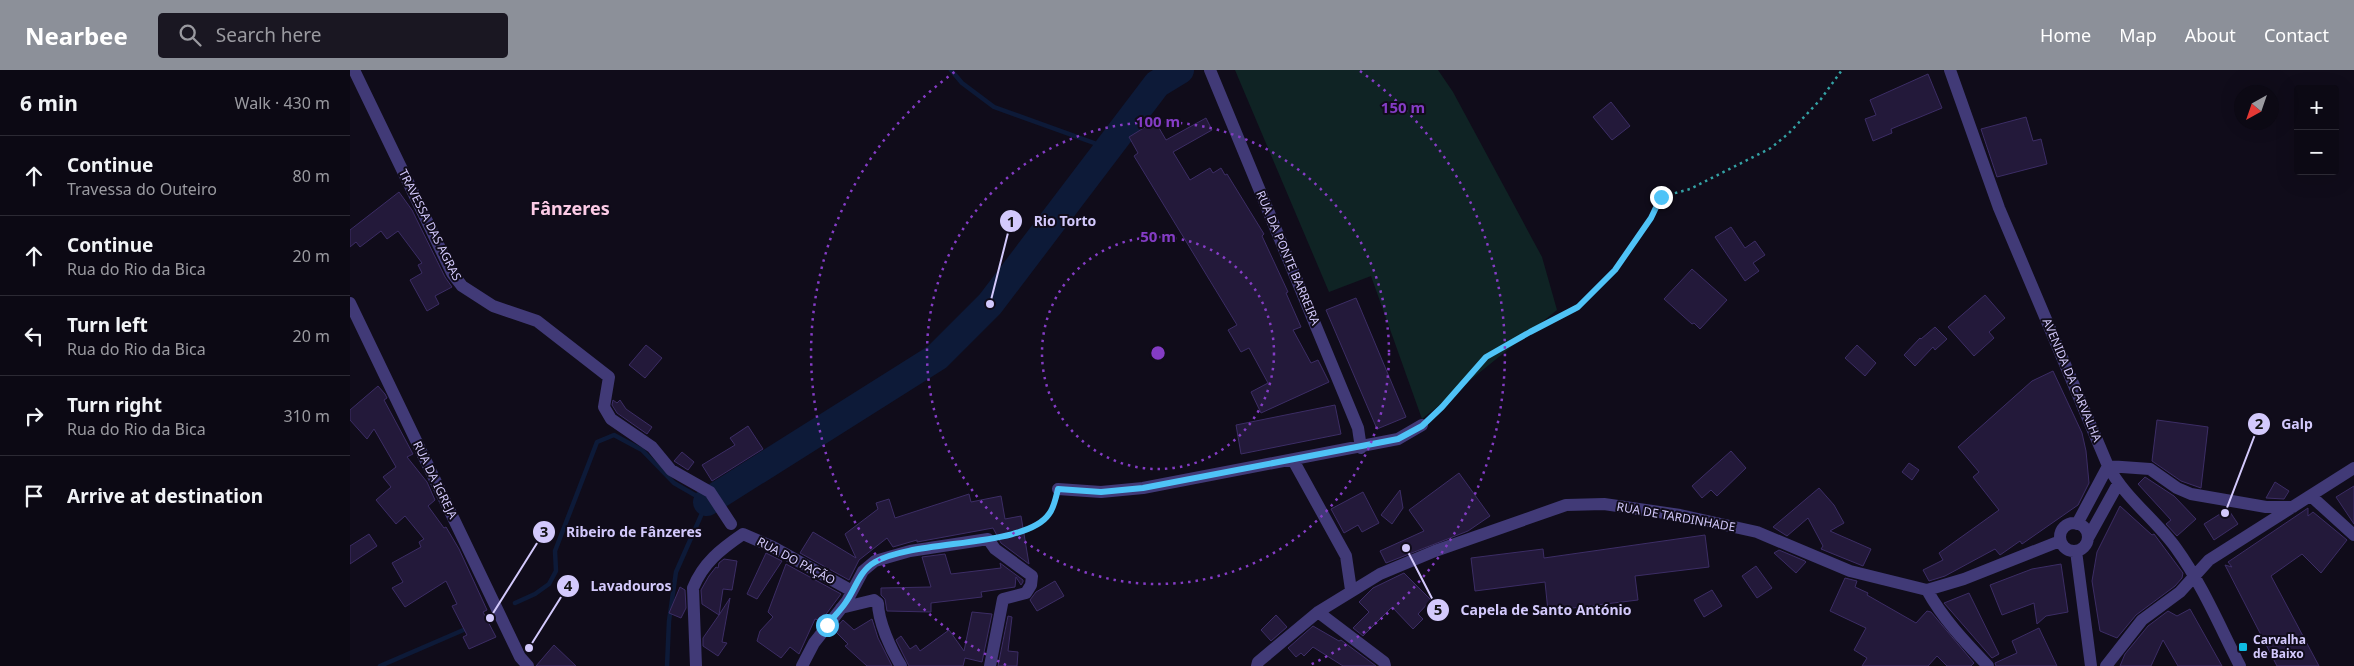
<!DOCTYPE html>
<html lang="en">
<head>
<meta charset="utf-8">
<style>
	body { margin:0; font-family:"Noto Sans",sans-serif; background:#1a1722; color:#f1f3f6 }
	.controls { position:absolute; right:15px; top:15px; display:grid; overflow:hidden; border-radius:5px; box-shadow:0 5px 20px #0002 }
	.controls button { width:45px; height:45px; display:grid; place-items:center; padding:0; border:0; border-bottom:1px solid #2c2a34; background:#0c0914; color:#f1f3f6; font:25px sans-serif }
	.compass { position:absolute; left:1884px; top:15px; width:45px; height:45px; border-radius:50%; background:#0c0914; box-shadow:0 5px 20px #0002; rotate:220deg }
	.stop { position:absolute; width:15px; height:15px; margin:-11px; border:4px solid #4fc3f7; border-radius:50%; background:#fff }
	.stop.end { background:#4fc3f7; border-color:#fff; box-shadow:0 1px 5px #0008 }
	.list { margin:0; padding:0; list-style:none }
	h2 { display:flex; justify-content:space-between; align-items:center; height:65px; margin:0; padding:0 20px; font-size:21px }
	h2 small { font-size:16px; font-weight:400; color:#9a9aa0 }
	.list li { display:grid; grid-template-columns:32px 1fr auto; gap:15px; align-items:center; box-sizing:border-box; height:80px; padding:0 20px; border-top:1px solid #2c2a34 }
	.list b { display:block; font-size:19px; white-space:nowrap }
	.list p { margin:0; font-size:16px; white-space:nowrap; color:#9a9aa0 }
	.list em { font-size:16px; font-style:normal; color:#9a9aa0 }
	.icon { flex:none; width:28px; height:28px; fill:none; stroke:currentColor; stroke-width:2; stroke-linecap:round; stroke-linejoin:round }
	.map { position:relative; flex:none; width:2004px; height:596px; overflow:hidden }
	header { display:flex; align-items:center; gap:30px; box-sizing:border-box; height:70px; padding:0 25px; background:#8c9099; color:#fff }
	header strong { font-size:24px }
	nav { display:flex; gap:28px; margin-inline-start:auto; font-size:18px }
	.search { width:350px; height:45px; background:#1a1722; display:flex; align-items:center; gap:12px; box-sizing:border-box; padding:0 18px; border-radius:5px; color:#9a9aa0; font-size:19px }
	main { display:flex }
	aside { flex:1; background:#0c0914 }
	.map>svg:first-child { display:block }
	.green { fill:#0f2324 }
	.lines { fill:none; stroke-linecap:round; stroke-linejoin:round }
	.stream { stroke:#0d1a38; stroke-width:4.5 }
	.river { stroke:#0d1a38; stroke-width:28 }
	.building { fill:#23193a; stroke:#3c2d65 }
	.path { stroke:#34a2a5; stroke-width:2.5; stroke-dasharray:2.5 4; stroke-linecap:butt }
	.minor { stroke:#413a77; stroke-width:12 }
	.route { stroke:#4fc3f7; stroke-width:6 }
	.ring { fill:none; stroke:#843cc5; stroke-width:2.5; stroke-dasharray:2.5 5 }
	.poi-dot { fill:#0fbbe2; stroke:#100c1a; stroke-width:2 }
	.labels { text-anchor:middle; stroke-width:4; stroke-linejoin:round; paint-order:stroke }
	.street-label { font-size:12px; fill:#d3c9fc; stroke:#100c1a }
	.poi-label { font-size:12px; font-weight:bold; fill:#d3c9fc; stroke:#100c1a; text-anchor:start }
	.district-label { font-size:18px; font-weight:bold; fill:#fccbe6; stroke:#100c1a }
	.centre { fill:#843cc5; stroke:#100c1a; stroke-width:2.5 }
	.ring-label { font-size:15px; text-anchor:middle; font-weight:bold; fill:#843cc5; stroke:#100c1a; stroke-width:4; stroke-linejoin:round; paint-order:stroke }
	.leader { fill:none; stroke:#d3c9fc; stroke-width:2 }
	.callout-dot { fill:#d3c9fc; stroke:#100c1a; stroke-width:2 }
	.mark-label { font-size:15px; text-anchor:middle; font-weight:bold; fill:#111 }
	.callout-label { font-size:14px; text-anchor:middle; font-weight:bold; fill:#d3c9fc; stroke:#100c1a; stroke-width:4; stroke-linejoin:round; paint-order:stroke }
</style>
</head>
<body>
<header>
<strong>Nearbee</strong>
<div class="search"><svg class="icon" aria-label="search" viewBox="0 0 24 24"><circle cx="10" cy="10" r="6"/><path d="M15 15l6 6"/></svg>Search here</div>
<nav><a>Home</a><a>Map</a><a>About</a><a>Contact</a></nav>
</header>
<main>
<aside>
<h2>6 min<small>Walk · 430 m</small></h2>
<ul class="list">
<li><svg class="icon" aria-label="ahead" viewBox="0 0 24 24"><path d="M12 20V5M6 11l6-6 6 6"/></svg><div><b>Continue</b><p>Travessa do Outeiro</p></div><em>80 m</em></li>
<li><svg class="icon" aria-label="ahead" viewBox="0 0 24 24"><path d="M12 20V5M6 11l6-6 6 6"/></svg><div><b>Continue</b><p>Rua do Rio da Bica</p></div><em>20 m</em></li>
<li><svg class="icon" aria-label="left" viewBox="0 0 24 24"><path d="M17 20v-9H6M10 6l-5 5 5 5"/></svg><div><b>Turn left</b><p>Rua do Rio da Bica</p></div><em>20 m</em></li>
<li><svg class="icon" aria-label="right" viewBox="0 0 24 24"><path d="M7 20v-9h11M14 6l5 5-5 5"/></svg><div><b>Turn right</b><p>Rua do Rio da Bica</p></div><em>310 m</em></li>
<li><svg class="icon" aria-label="arrive" viewBox="0 0 24 24"><path d="M6 21V4h12l-3 4 3 4H6"/></svg><div><b>Arrive at destination</b></div></li>
</ul>
</aside>
<div class="map">
<svg width="2004" height="596" viewBox="0 0 2004 596">
	<rect width="100%" height="100%" fill="#100c1a"/>
	<path class="green" d="M 885,0 L 1088,0 L 1103,22 L 1192,187 L 1207,240 L 1072,349 L 1021,206 L 979,222 Z"/>
	<g class="lines">
		<path class="stream" d="M 601,0 L 612,13 L 644,37 L 758,78
			M 165,533 L 185,524 L 199,514 L 206,501 L 205,481 L 247,372 L 264,365 L 292,380 L 324,413 L 357,432 L 326,502 L 319,551 L 317,596
			M 132,551 L 140,548
			M 30,596 L 118,558"/>
		<path class="river" d="M 357,432 L 587,287 L 640,234 L 807,14 L 830,0"/>
	</g>
	<path class="building" d="M 1578,4 L 1592,38 L 1541,59 L 1542,63 L 1523,71 L 1515,49 L 1526,45 L 1520,30 Z
		M 1261,32 L 1280,56 L 1262,70 L 1243,47 Z
		M 1676,47 L 1683,71 L 1691,69 L 1697,94 L 1647,107 L 1631,59 Z
		M 856,48 L 862,60 L 823,82 L 840,110 L 860,98 L 863,103 L 871,98 L 875,105 L 877,104 L 914,164 L 912,166 L 938,222 L 936,223 L 951,257 L 943,260 L 961,293 L 968,290 L 979,312 L 911,343 L 901,322 L 918,313 L 899,278 L 891,282 L 878,260 L 887,255 L 784,86 L 788,83 L 779,67 L 805,51 L 816,70 Z
		M 49,122 L 62,140 L 95,207 L 102,217 L 85,226 L 89,234 L 77,241 L 60,210 L 72,203 L 68,195 L 72,193 L 48,161 L 37,169 L 31,161 L 10,177 L 6,172 L 0,177 L 0,160 Z
		M 1381,157 L 1395,178 L 1405,171 L 1415,185 L 1403,193 L 1409,201 L 1395,211 L 1365,167 Z
		M 1342,199 L 1377,230 L 1350,259 L 1344,253 L 1342,254 L 1314,229 Z
		M 1635,225 L 1655,248 L 1639,262 L 1644,268 L 1624,286 L 1598,257 Z
		M 1006,228 L 1056,347 L 1027,359 L 976,240 Z
		M 1585,257 L 1597,269 L 1585,280 L 1583,277 L 1565,296 L 1554,285 L 1570,268 L 1571,269 Z
		M 296,275 L 312,288 L 295,308 L 279,295 Z
		M 1507,275 L 1526,293 L 1515,306 L 1495,288 Z
		M 1703,301 L 1732,363 L 1736,381 L 1739,413 L 1728,435 L 1672,474 L 1670,471 L 1650,485 L 1645,479 L 1595,506 L 1579,511 L 1573,500 L 1593,490 L 1589,483 L 1649,440 L 1623,407 L 1629,402 L 1608,377 L 1682,311 Z
		M 28,316 L 35,324 L 37,328 L 34,330 L 63,384 L 57,387 L 77,412 L 85,430 L 78,436 L 94,458 L 96,457 L 109,479 L 137,540 L 133,542 L 146,567 L 119,579 L 113,567 L 117,565 L 102,536 L 107,534 L 96,511 L 55,537 L 42,518 L 53,512 L 42,493 L 71,477 L 69,472 L 74,469 L 55,446 L 46,454 L 26,430 L 41,417 L 33,407 L 46,397 L 24,359 L 17,369 L 0,350 L 0,340 Z
		M 263,330 L 267,333 L 270,330 L 276,339 L 302,357 L 297,364 L 267,343 L 262,335 Z
		M 985,335 L 991,364 L 891,384 L 886,355 Z
		M 1807,350 L 1858,357 L 1851,418 L 1831,411 L 1802,391 Z
		M 398,356 L 413,379 L 362,411 L 352,395 L 385,375 L 380,368 Z
		M 1381,381 L 1396,398 L 1367,426 L 1361,420 L 1352,428 L 1342,416 Z
		M 332,382 L 344,392 L 338,400 L 324,391 Z
		M 1559,393 L 1569,400 L 1562,410 L 1552,402 Z
		M 1109,403 L 1140,446 L 1118,461 L 1036,493 L 1030,481 L 1074,461 L 1059,440 Z
		M 1795,407 L 1824,426 L 1846,449 L 1827,466 L 1816,454 L 1821,450 L 1788,414 Z
		M 1925,412 L 1939,421 L 1934,429 L 1916,428 Z
		M 2004,416 L 2004,454 L 1986,427 Z
		M 1469,418 L 1484,435 L 1494,453 L 1480,461 L 1521,479 L 1513,496 L 1471,479 L 1473,476 L 1458,448 L 1437,466 L 1423,457 Z
		M 1050,420 L 1053,438 L 1042,454 L 1031,445 Z
		M 1013,422 L 1029,453 L 1012,462 L 1008,455 L 994,463 L 981,439 Z
		M 619,424 L 621,432 L 651,426 L 655,449 L 671,446 L 679,494 L 651,473 L 643,458 L 567,472 L 567,470 L 543,477 L 537,468 L 509,490 L 499,510 L 450,483 L 463,462 L 506,488 L 495,464 L 528,439 L 526,433 L 539,429 L 545,448 Z
		M 1770,436 L 1802,465 L 1804,464 L 1833,503 L 1832,508 L 1825,516 L 1786,545 L 1767,568 L 1750,561 L 1742,511 L 1747,482 Z
		M 1958,438 L 1958,446 L 1963,442 L 1997,470 L 1971,503 L 1952,484 L 1921,506 L 1969,596 L 1927,596 L 1875,495 L 1882,497 L 1878,492 Z
		M 1878,439 L 1888,454 L 1864,470 L 1854,454 Z
		M 19,464 L 27,476 L 0,494 L 0,476 Z
		M 1355,465 L 1359,497 L 1285,506 L 1288,530 L 1198,541 L 1195,512 L 1125,521 L 1121,488 L 1193,479 L 1194,488 Z
		M 1429,480 L 1455,491 L 1456,492 L 1446,503 L 1424,483 Z
		M 416,483 L 432,491 L 407,529 L 397,524 Z
		M 595,484 L 601,504 L 651,498 L 650,493 L 673,510 L 673,512 L 671,515 L 666,507 L 665,517 L 631,522 L 632,527 L 581,533 L 581,542 L 537,541 L 535,529 L 531,525 L 531,518 L 581,517 L 572,487 Z
		M 374,489 L 387,491 L 382,520 L 373,519 L 369,545 L 380,528 L 372,572 L 377,573 L 368,586 L 353,576 L 353,568 L 369,545 L 352,534 L 351,520 L 359,506 L 366,497 L 368,498 L 369,493 Z
		M 436,494 L 491,524 L 471,551 L 465,549 L 449,584 L 440,577 L 431,588 L 407,571 L 410,561 L 423,547 L 418,542 Z
		M 1711,494 L 1718,542 L 1696,546 L 1687,554 L 1684,533 L 1652,545 L 1640,515 L 1682,499 Z
		M 1406,496 L 1422,518 L 1407,528 L 1392,506 Z
		M 1054,503 L 1081,530 L 1068,544 L 1073,549 L 1063,559 L 1042,537 L 1013,566 L 1003,558 L 1019,542 L 1009,532 L 1023,518 Z
		M 1495,508 L 1507,511 L 1505,517 L 1518,523 L 1517,525 L 1566,553 L 1577,541 L 1581,542 L 1624,593 L 1621,596 L 1597,596 L 1587,586 L 1578,596 L 1512,596 L 1517,588 L 1504,580 L 1516,558 L 1480,541 Z
		M 705,511 L 714,526 L 687,541 L 680,530 L 686,522 Z
		M 330,517 L 335,520 L 336,538 L 331,548 L 319,543 Z
		M 1362,520 L 1372,536 L 1354,547 L 1344,530 Z
		M 1619,523 L 1649,584 L 1642,588 L 1594,533 Z
		M 1840,539 L 1872,596 L 1828,596 L 1813,570 L 1801,596 L 1770,596 L 1775,584 L 1798,556 L 1818,541 L 1827,546 Z
		M 622,542 L 642,544 L 632,592 L 615,588 L 613,596 L 559,596 L 546,570 L 551,566 L 560,579 L 566,575 L 570,581 L 599,560 L 614,581 Z
		M 926,545 L 937,557 L 921,571 L 911,560 Z
		M 658,546 L 662,547 L 658,581 L 668,582 L 667,596 L 648,596 Z
		M 522,549 L 528,568 L 542,596 L 517,596 L 495,576 L 498,574 L 484,560 L 493,550 L 504,560 Z
		M 963,556 L 989,571 L 991,570 L 1026,596 L 993,596 L 963,577 L 954,586 L 951,583 L 946,587 L 938,578 Z
		M 1689,558 L 1707,596 L 1646,596 L 1645,593 L 1667,583 L 1662,571 Z
		M 204,575 L 226,596 L 186,596 Z"/>
	<g class="lines">
		<path class="path" d="M 1082,346 L 1136,287 L 1180,261 L 1228,237 L 1265,200 L 1301,148 L 1311,127 L 1340,119 L 1421,78 L 1439,63 L 1471,29 L 1492,0
			M 652,466 C 676,461 695,459 704,432"/>
		<path class="minor" d="M 4,0 L 102,203 L 112,216 L 143,236 L 187,251 L 259,307 L 254,337 L 261,349 L 302,377 L 321,400 L 360,422 L 381,454
			M 860,0 L 1008,358 L 1011,378
			M 1600,0 L 1649,138 L 1758,396 C 1775,428 1805,449 1826,478 C 1852,514 1870,557 1890,596
			M 0,233 L 170,587 L 178,596
			M 943,390 L 996,486 L 1001,520
			M 708,419 L 751,422 L 793,418 L 1048,369 L 1072,355
			M 1962,427 L 2004,465
			M1710 467a14 14 0 1 1 28 0a14 14 0 1 1-28 0Z
			M 1727,454 L 1758,396 L 1800,399 L 1827,418 L 1841,424 L 1916,437 L 1943,437
			M 1738,468 L 1768,414
			M 1726,481 L 1741,596
			M 1577,520 C 1593,549 1615,572 1638,596
			M 491,538 L 524,530 L 528,533 C 528,551 541,580 551,596
			M 968,542 L 1034,592 L 1035,596
			M 346,596 L 343,518 C 353,493 371,479 393,464 L 423,477 L 502,521
			M 452,596 L 464,573 L 497,531 L 513,501 L 525,491 L 560,481 L 638,469 L 645,479 L 682,506 L 681,515 L 676,523 L 653,529 L 640,596
			M 907,596 L 908,592 L 968,542 L 1030,504 L 1085,481 L 1216,435 L 1254,434 L 1330,445 L 1407,462 L 1500,501 L 1577,520 L 1614,509 L 1710,471
			M 1756,596 L 1792,550 L 1830,522 L 1859,490 L 2004,398"/>
	</g>
	<g class="lines">
		<path class="route" d="M 477,555 C 483,547 491,540 496,532 C 506,518 509,501 525,492 C 564,469 676,478 699,444 C 704,438 706,427 708,419 L 751,422 L 793,418 L 1048,369 L 1072,356 L 1092,337 L 1136,287 L 1180,262 L 1228,237 L 1265,200 L 1301,148 L 1311,127"/>
	</g>
	<g class="ring">
		<circle cx="808" cy="283" r="116"/>
		<circle cx="808" cy="283" r="231"/>
		<path d="M656 595A347 347 0 0 1 606 1M1010 1A347 347 0 0 1 960 595"/>
	</g>
	<rect class="poi-dot" x="1888" y="572" width="10" height="10" rx="2.5"/>
	<g class="labels">
		<g class="street-label">
			<text transform="translate(80 155) rotate(63)" y="4">TRAVESSA DAS AGRAS</text>
			<text transform="translate(938 188) rotate(67)" y="4">RUA DA PONTE BARREIRA</text>
			<text transform="translate(1722 310) rotate(67)" y="4">AVENIDA DA CARVALHA</text>
			<text transform="translate(85 410) rotate(64)" y="4">RUA DA IGREJA</text>
			<text transform="translate(1326 447) rotate(10)" y="4">RUA DE TARDINHADE</text>
			<text transform="translate(446 491) rotate(28)" y="4">RUA DO PAÇÃO</text>
		</g>
		<g class="poi-label">
			<text x="1903" y="574">Carvalha<tspan x="1903" dy="14">de Baixo</tspan></text>
		</g>
		<g class="district-label">
			<text x="220" y="145">Fânzeres</text>
		</g>
	</g>
	<circle cx="808" cy="283" r="8" class="centre"/>
	<g class="ring-label">
		<text x="1053" y="43">150 m</text>
		<text x="808" y="57">100 m</text>
		<text x="808" y="172">50 m</text>
	</g>
	<path class="leader" d="M640 234L661 151M1875 443L1909 354M140 548L194 462M179 578L218 516M1056 478L1088 540"/>
	<g class="callout-dot">
		<circle cx="640" cy="234" r="5"/>
		<circle cx="1875" cy="443" r="5"/>
		<circle cx="140" cy="548" r="5"/>
		<circle cx="179" cy="578" r="5"/>
		<circle cx="1056" cy="478" r="5"/>
		<circle cx="661" cy="151" r="12"/>
		<circle cx="1909" cy="354" r="12"/>
		<circle cx="194" cy="462" r="12"/>
		<circle cx="218" cy="516" r="12"/>
		<circle cx="1088" cy="540" r="12"/>
	</g>
	<g class="mark-label">
		<text x="661" y="157">1</text>
		<text x="1909" y="359">2</text>
		<text x="194" y="467">3</text>
		<text x="218" y="521">4</text>
		<text x="1088" y="545">5</text>
	</g>
	<g class="callout-label">
		<text x="715" y="156">Rio Torto</text>
		<text x="1947" y="359">Galp</text>
		<text x="284" y="467">Ribeiro de Fânzeres</text>
		<text x="281" y="521">Lavadouros</text>
		<text x="1196" y="545">Capela de Santo António</text>
	</g>
</svg>
<div class="controls">
<button>+</button>
<button>−</button>
</div>
<svg class="compass" viewBox="-18 -18 36 36"><path d="M0-13l5 13h-10z" fill="#e53935"/><path d="M0 13l5-13h-10z" fill="#9a9aa0"/></svg>
<div class="stop" style="left:477px;top:555px"></div>
<div class="stop end" style="left:1311px;top:127px"></div>
</div>
</main>
</body>
</html>
